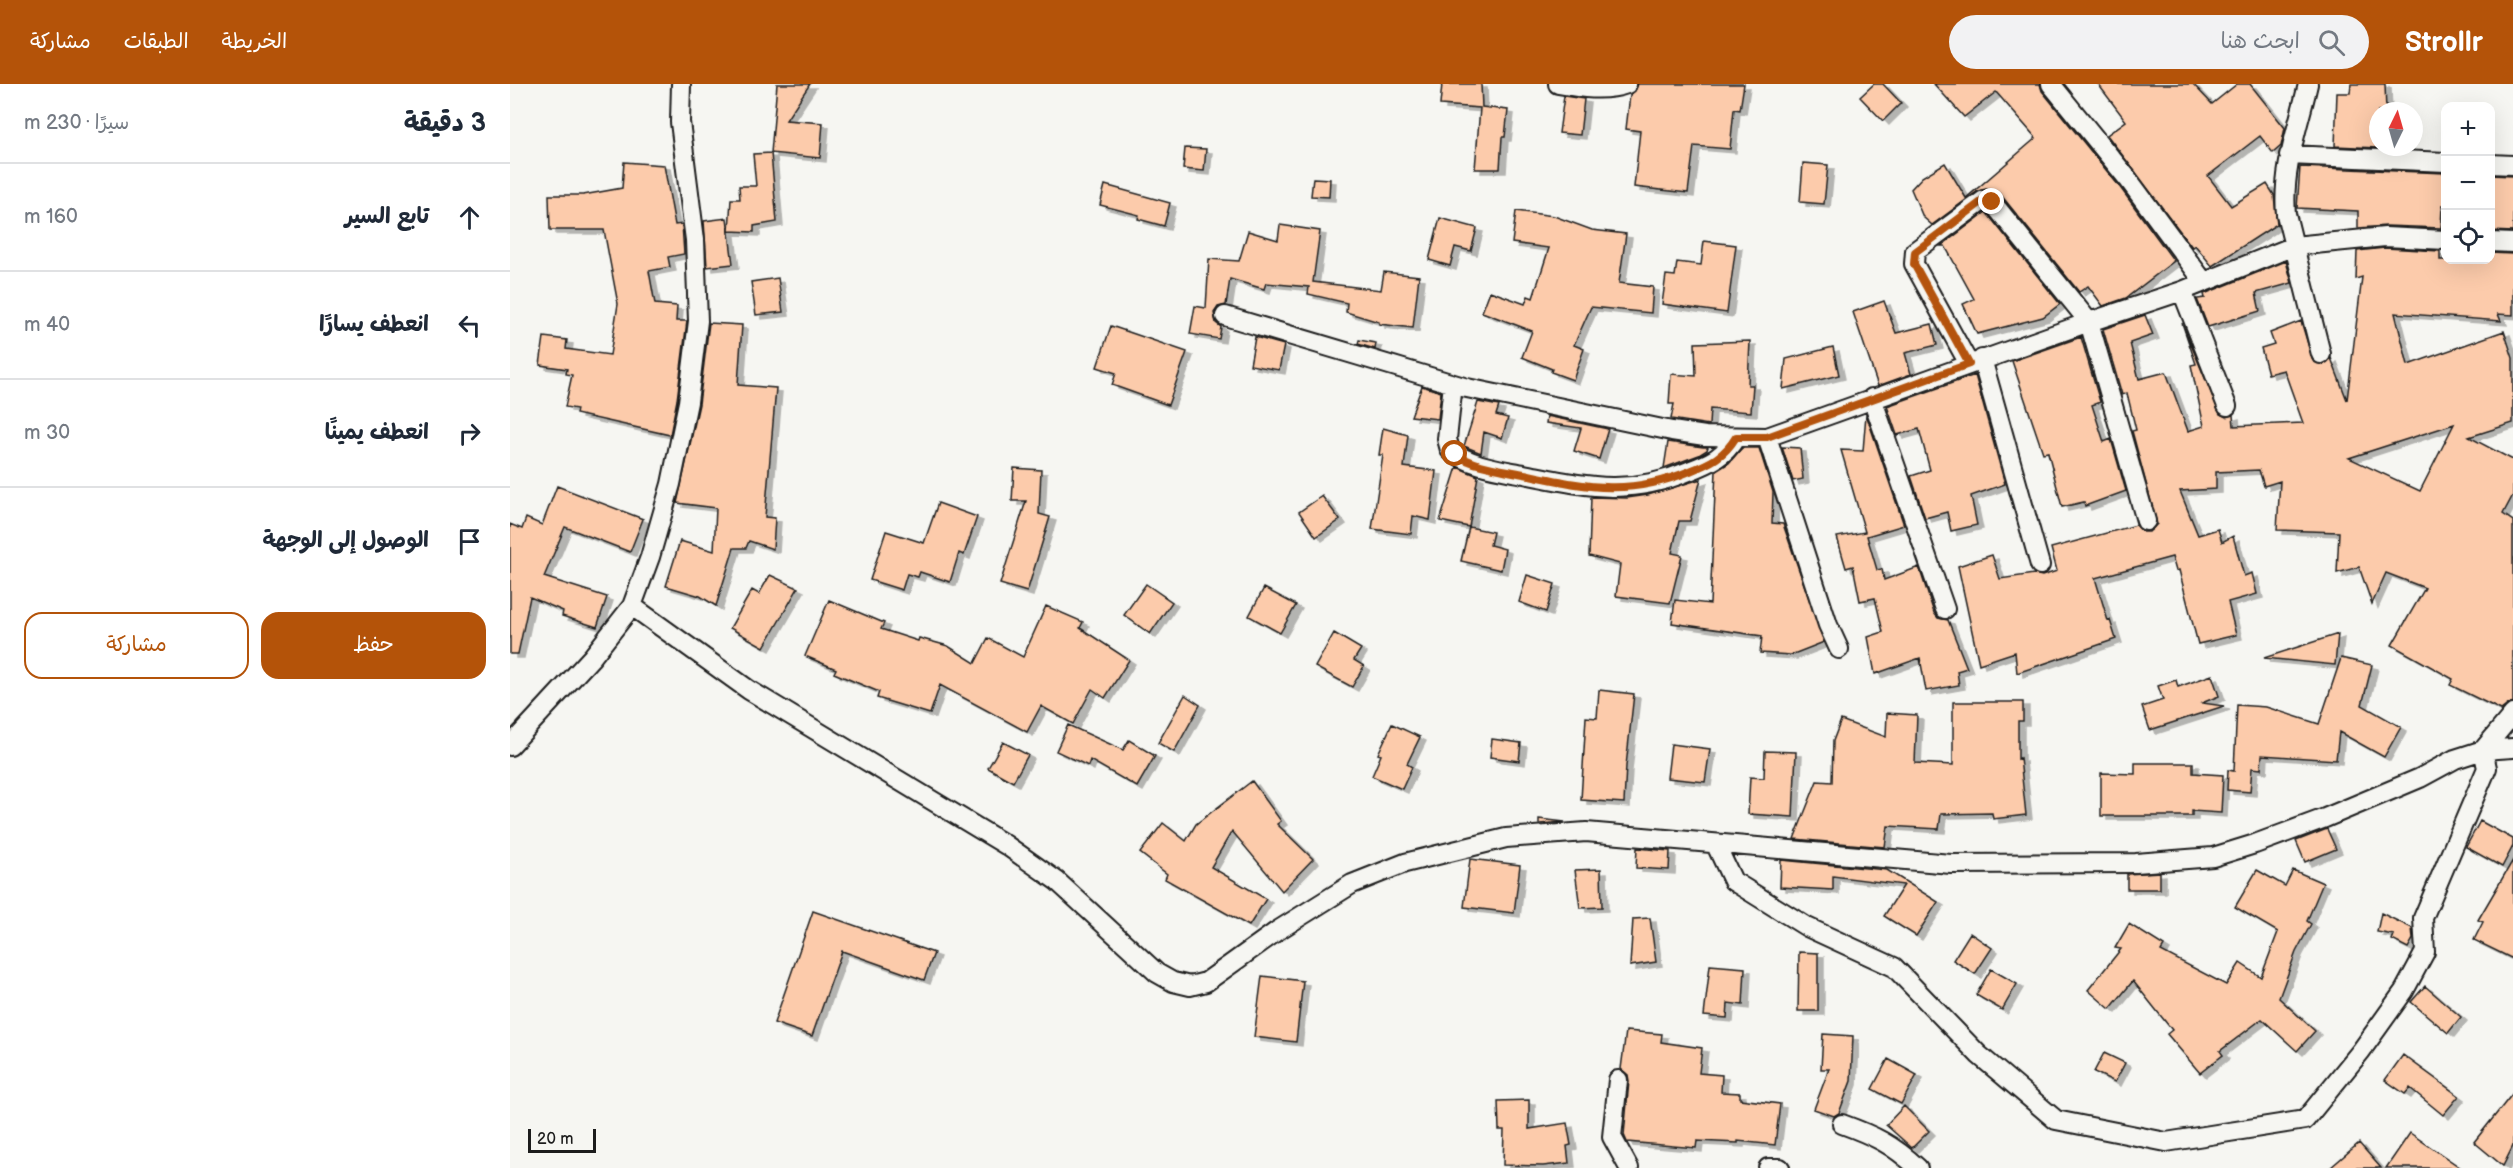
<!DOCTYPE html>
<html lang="ar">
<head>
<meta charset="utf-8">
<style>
	body { margin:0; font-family:"Balsamiq Sans","Playpen Sans Arabic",sans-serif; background:#f2f2f3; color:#1f2937; direction:rtl }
	.controls { position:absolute; right:18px; top:18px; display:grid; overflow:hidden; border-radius:12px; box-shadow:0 6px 24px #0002 }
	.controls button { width:54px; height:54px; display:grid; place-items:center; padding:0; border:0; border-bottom:2px solid #e0e1e3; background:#fff; color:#1f2937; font:30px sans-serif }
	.compass { position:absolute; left:1859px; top:18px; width:54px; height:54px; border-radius:50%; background:#fff; box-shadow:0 6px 24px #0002; rotate:5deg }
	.scale { position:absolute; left:18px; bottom:15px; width:68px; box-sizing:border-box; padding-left:6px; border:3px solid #1c1c1c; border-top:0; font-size:16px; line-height:21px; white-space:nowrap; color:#1c1c1c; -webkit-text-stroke:4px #f6f6f2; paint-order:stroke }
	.stop { position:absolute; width:18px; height:18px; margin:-14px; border:4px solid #b45309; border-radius:50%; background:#fff }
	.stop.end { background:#b45309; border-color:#fff; box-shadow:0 2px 6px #0008 }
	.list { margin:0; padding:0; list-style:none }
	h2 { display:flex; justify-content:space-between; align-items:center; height:78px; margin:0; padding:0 24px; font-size:26px }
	h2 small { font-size:20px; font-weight:400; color:#747a83 }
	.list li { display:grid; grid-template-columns:39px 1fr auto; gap:18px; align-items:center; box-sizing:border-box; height:108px; padding:0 24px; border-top:2px solid #e0e1e3 }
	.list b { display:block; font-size:22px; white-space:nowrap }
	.list em { font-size:20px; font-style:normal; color:#747a83 }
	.actions { display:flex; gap:12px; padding:18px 24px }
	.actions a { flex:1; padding:14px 0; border:2px solid #b45309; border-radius:18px; text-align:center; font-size:21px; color:#b45309 }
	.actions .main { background:#b45309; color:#fff }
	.icon { flex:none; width:33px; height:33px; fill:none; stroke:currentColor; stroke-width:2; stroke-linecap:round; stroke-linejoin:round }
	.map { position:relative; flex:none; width:2003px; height:1084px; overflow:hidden; direction:ltr }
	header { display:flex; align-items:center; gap:36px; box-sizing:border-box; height:84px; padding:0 30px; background:#b45309; color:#fff }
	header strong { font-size:28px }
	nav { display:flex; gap:33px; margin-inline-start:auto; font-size:21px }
	.search { width:420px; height:54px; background:#f2f2f3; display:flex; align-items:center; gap:15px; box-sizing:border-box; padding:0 21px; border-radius:33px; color:#747a83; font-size:22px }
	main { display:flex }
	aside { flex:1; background:#fff }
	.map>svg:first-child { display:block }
	.building { fill:#fccbab; stroke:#1c1c1c; stroke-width:1.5; fill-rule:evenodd; filter:url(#shadow) }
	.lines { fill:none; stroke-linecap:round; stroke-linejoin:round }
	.street-casing { stroke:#1c1c1c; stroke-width:22 }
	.street { stroke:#f6f6f2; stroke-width:18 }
	.route { stroke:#b45309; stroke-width:8 }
</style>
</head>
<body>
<header>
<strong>Strollr</strong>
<div class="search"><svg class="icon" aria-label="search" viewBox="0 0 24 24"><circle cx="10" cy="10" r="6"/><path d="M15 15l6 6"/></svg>ابحث هنا</div>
<nav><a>الخريطة</a><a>الطبقات</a><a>مشاركة</a></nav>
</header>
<main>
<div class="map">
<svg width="2003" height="1084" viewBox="0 0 2003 1084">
	<defs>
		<filter id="shadow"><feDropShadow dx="6" dy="4" stdDeviation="0" flood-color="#0004"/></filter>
	</defs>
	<rect width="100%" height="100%" fill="#f6f6f2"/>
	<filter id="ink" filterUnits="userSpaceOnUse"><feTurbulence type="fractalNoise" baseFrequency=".0167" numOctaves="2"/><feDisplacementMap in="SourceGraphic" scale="12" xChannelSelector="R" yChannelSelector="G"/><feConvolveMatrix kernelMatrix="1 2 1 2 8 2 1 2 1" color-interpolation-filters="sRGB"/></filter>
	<g filter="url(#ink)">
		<path class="building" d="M 267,0 L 300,0 L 276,36 L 313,39 L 310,74 L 261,69 L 267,138 L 244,142 L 244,148 L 219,147 L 221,115 L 230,115 L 229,102 L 246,102 L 243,70 L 261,69 Z
			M 932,0 L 971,0 L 972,23 L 998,26 L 995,53 L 992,53 L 990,85 L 965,85 L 970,24 L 930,21 Z
			M 1128,0 L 1234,0 L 1230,26 L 1224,25 L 1220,65 L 1184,62 L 1178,109 L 1124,103 L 1130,47 L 1116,45 L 1120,11 L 1125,7 Z
			M 1364,0 L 1373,0 L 1391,19 L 1373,37 L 1350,13 Z
			M 1424,0 L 1530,0 L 1532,7 L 1609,102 L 1664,177 L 1616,214 L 1593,222 L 1578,202 L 1569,208 L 1491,111 L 1485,107 L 1476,105 L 1468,107 L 1422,141 L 1413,133 L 1401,105 L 1412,93 L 1435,79 L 1456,114 L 1526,54 L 1486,8 L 1454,33 Z
			M 1588,0 L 1683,0 L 1702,20 L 1727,0 L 1740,0 L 1775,44 L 1771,62 L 1763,69 L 1750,52 L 1698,92 L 1721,122 L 1757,100 L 1764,111 L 1767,140 L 1702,182 L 1685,161 L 1682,163 L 1597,51 L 1616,37 Z
			M 1841,0 L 1875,0 L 1876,27 L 1868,27 L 1868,64 L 1825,62 L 1827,9 L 1840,9 Z
			M 1054,12 L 1074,15 L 1070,51 L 1049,49 Z
			M 675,64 L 696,65 L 694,87 L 673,85 Z
			M 114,78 L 154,81 L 165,141 L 172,140 L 174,170 L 158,173 L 160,183 L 139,187 L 145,220 L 167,222 L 166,237 L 177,237 L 167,316 L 160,351 L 66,330 L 67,325 L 55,323 L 62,291 L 56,290 L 57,285 L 30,281 L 34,253 L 57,256 L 56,265 L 100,271 L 108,220 L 94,146 L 40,146 L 39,111 L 73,111 L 112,104 Z
			M 1293,79 L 1318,81 L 1314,120 L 1290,118 Z
			M 1790,83 L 1935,89 L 1935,121 L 1932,121 L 1931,144 L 1876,142 L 1848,144 L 1848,127 L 1787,124 Z
			M 1980,91 L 2003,92 L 2003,148 L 1980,147 Z
			M 803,94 L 820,95 L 819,113 L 801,112 Z
			M 595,101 L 660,119 L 654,142 L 628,135 L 629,131 L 590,121 Z
			M 1006,127 L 1044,132 L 1082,146 L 1116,150 L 1109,199 L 1143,203 L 1141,229 L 1081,223 L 1064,261 L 1074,265 L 1063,296 L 1041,288 L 1042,285 L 1012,273 L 1022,247 L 972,228 L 980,207 L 1015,220 L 1018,212 L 1023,214 L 1039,164 L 1002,159 Z
			M 1476,128 L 1550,220 L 1533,233 L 1467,250 L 1453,220 L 1464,215 L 1435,162 L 1431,162 Z
			M 217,134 L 223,180 L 197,183 L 194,137 Z
			M 930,134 L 967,144 L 961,167 L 945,163 L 940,182 L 919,176 Z
			M 770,141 L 810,147 L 803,198 L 871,206 L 874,188 L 909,192 L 903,244 L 869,240 L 869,238 L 836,228 L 837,219 L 798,210 L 799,203 L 756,199 L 754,205 L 720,195 L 716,221 L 708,223 L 704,229 L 706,239 L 711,243 L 709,255 L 680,250 L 685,222 L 696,224 L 699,175 L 729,177 L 738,147 L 768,156 Z
			M 1194,157 L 1226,161 L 1217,229 L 1152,220 L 1156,191 L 1165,192 L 1167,178 L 1191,181 Z
			M 1875,164 L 1930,167 L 1930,176 L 1980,176 L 1980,169 L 2003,170 L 2003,231 L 1988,230 L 1991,237 L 1885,229 L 1898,281 L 1994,247 L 2003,274 L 2003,339 L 1959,353 L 2003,376 L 2003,411 L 1993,430 L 2003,437 L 2003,619 L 1999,620 L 1991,626 L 1940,601 L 1943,595 L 1882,561 L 1915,504 L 1876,489 L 1862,520 L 1849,483 L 1827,489 L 1829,448 L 1767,446 L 1770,397 L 1754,402 L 1749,386 L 1706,388 L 1706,405 L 1670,407 L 1688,451 L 1708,445 L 1712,458 L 1723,452 L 1734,492 L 1742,489 L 1747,510 L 1718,518 L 1726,551 L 1688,560 L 1669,486 L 1666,487 L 1662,473 L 1585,494 L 1598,537 L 1600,536 L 1606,555 L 1507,589 L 1505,568 L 1469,580 L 1448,482 L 1482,471 L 1490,495 L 1524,490 L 1532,492 L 1547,487 L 1541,464 L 1626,441 L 1633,448 L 1639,448 L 1647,440 L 1622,347 L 1626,346 L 1617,309 L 1612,311 L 1593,245 L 1635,231 L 1643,251 L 1620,259 L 1629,295 L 1656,288 L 1678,347 L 1694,342 L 1681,281 L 1686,280 L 1672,239 L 1710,330 L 1716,333 L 1723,331 L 1724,342 L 1793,339 L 1774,286 L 1758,290 L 1751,264 L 1764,260 L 1760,249 L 1791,237 L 1803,277 L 1813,281 L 1821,274 L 1837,316 L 1852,193 L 1846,195 L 1847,167 ZM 1944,340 L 1910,407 L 1839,374 Z
			M 1776,177 L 1782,199 L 1746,209 L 1750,227 L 1698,243 L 1687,215 L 1695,214 L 1694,210 Z
			M 268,194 L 273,228 L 246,231 L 241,198 Z
			M 1374,217 L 1386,249 L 1422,240 L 1427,261 L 1395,269 L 1401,290 L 1368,302 L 1343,228 Z
			M 199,239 L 232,241 L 228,301 L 266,304 L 255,433 L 265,434 L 263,465 L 239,457 L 236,464 L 224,464 L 206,522 L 190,512 L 156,502 L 170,457 L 204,467 L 206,424 L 167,419 L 189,320 Z
			M 601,242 L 677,268 L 658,321 L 602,301 L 606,289 L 587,283 Z
			M 745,253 L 774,261 L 769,286 L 740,281 Z
			M 1571,253 L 1590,318 L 1582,321 L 1594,358 L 1601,355 L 1616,407 L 1575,422 L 1574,418 L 1552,423 L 1538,368 L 1533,369 L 1502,277 Z
			M 849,256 L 866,259 L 865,265 L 848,260 Z
			M 1240,257 L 1238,301 L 1243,301 L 1241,328 L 1200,325 L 1199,341 L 1161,335 L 1164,320 L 1159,320 L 1161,290 L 1186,292 L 1185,259 Z
			M 1323,263 L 1329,291 L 1273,305 L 1276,275 Z
			M 1465,291 L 1495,400 L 1461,412 L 1467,441 L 1441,447 L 1437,428 L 1415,434 L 1401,392 L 1420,386 L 1409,345 L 1387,351 L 1377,322 Z
			M 912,302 L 931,308 L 928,335 L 901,332 Z
			M 968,318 L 989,322 L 986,331 L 998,334 L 992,354 L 974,348 L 971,369 L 954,362 Z
			M 1356,330 L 1394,441 L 1357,452 L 1367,486 L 1372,485 L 1374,496 L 1409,483 L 1424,529 L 1428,534 L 1438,536 L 1457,584 L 1447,587 L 1449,601 L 1416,607 L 1410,574 L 1365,590 L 1358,553 L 1373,548 L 1365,514 L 1350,517 L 1343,482 L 1336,484 L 1327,453 L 1355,448 L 1331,366 L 1353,367 Z
			M 1037,332 L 1098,345 L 1089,375 L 1064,367 L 1071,344 L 1036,339 Z
			M 873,344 L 898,351 L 894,383 L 926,387 L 920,436 L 903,432 L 901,450 L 862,445 L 873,371 L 869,371 Z
			M 1158,358 L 1193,363 L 1198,363 L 1197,366 L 1189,371 L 1154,384 Z
			M 1272,363 L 1290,364 L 1293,395 L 1283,397 Z
			M 1232,364 L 1249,364 L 1263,408 L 1262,439 L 1273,440 L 1314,558 L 1281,571 L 1250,569 L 1252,552 L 1162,539 L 1165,516 L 1200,520 L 1206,387 L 1219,379 Z
			M 947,383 L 968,392 L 959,443 L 930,437 Z
			M 504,384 L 531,386 L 529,430 L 540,433 L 517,508 L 490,500 L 516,417 L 502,417 Z
			M 1191,395 L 1180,437 L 1169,437 L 1162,469 L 1172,471 L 1160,519 L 1106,512 L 1110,480 L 1079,472 L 1081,413 L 1117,414 L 1138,411 Z
			M 47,402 L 133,435 L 120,468 L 55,443 L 34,493 L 97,513 L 87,543 L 52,532 L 53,527 L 20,513 L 8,570 L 0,570 L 0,440 L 12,445 L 16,434 L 32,441 Z
			M 812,412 L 830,436 L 806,453 L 789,428 Z
			M 428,419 L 467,433 L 454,471 L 449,469 L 440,498 L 410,488 L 408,493 L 397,490 L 392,506 L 360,496 L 376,447 L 414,459 Z
			M 959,443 L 983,448 L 980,461 L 995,465 L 991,486 L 951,477 Z
			M 260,491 L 288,504 L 254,563 L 220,544 L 242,506 L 249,510 Z
			M 1017,491 L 1045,500 L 1036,528 L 1009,518 Z
			M 636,500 L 662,518 L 640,550 L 614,531 Z
			M 754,504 L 786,521 L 770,549 L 739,532 Z
			M 319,516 L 374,539 L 371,545 L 408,557 L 409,554 L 438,562 L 465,579 L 478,554 L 513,573 L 536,522 L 573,538 L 570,544 L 619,576 L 595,614 L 582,605 L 563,640 L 531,622 L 517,648 L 430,601 L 420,630 L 367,614 L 369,608 L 324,589 L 326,585 L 295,572 Z
			M 824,549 L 851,565 L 844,576 L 854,582 L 842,603 L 805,583 Z
			M 1828,550 L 1825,581 L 1754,574 Z
			M 1831,574 L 1862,581 L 1852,621 L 1891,643 L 1874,673 L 1829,648 L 1826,676 L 1752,671 L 1751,685 L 1742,684 L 1740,708 L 1717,706 L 1718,686 L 1724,687 L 1727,621 L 1756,623 L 1809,640 Z
			M 1702,591 L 1709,612 L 1692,619 L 1714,622 L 1640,646 L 1632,623 L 1653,616 L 1648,602 L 1666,596 L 1668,603 Z
			M 1089,606 L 1124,610 L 1116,682 L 1114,719 L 1071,716 L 1076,633 L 1087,634 Z
			M 675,611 L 690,621 L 664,668 L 648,659 Z
			M 1443,618 L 1513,618 L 1513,637 L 1508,637 L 1508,675 L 1510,674 L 1516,731 L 1483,735 L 1482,729 L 1431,730 L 1429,745 L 1378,742 L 1375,763 L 1284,755 L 1307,697 L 1322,698 L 1323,657 L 1331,636 L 1376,653 L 1377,629 L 1407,631 L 1405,679 L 1443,681 Z
			M 882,640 L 910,653 L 897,680 L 902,683 L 892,705 L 862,692 L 871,671 L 868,670 Z
			M 558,641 L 613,666 L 619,656 L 645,672 L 627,703 L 580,676 L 578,682 L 546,667 Z
			M 982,655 L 1011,659 L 1009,677 L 980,673 Z
			M 493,658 L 518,671 L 503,698 L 478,684 Z
			M 1161,660 L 1200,665 L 1195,698 L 1157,694 Z
			M 1255,667 L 1286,668 L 1283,733 L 1238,730 L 1240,693 L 1254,694 Z
			M 1625,679 L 1683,679 L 1683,689 L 1713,691 L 1711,729 L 1682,727 L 1682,732 L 1591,732 L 1591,689 L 1625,690 Z
			M 742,697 L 771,737 L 767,740 L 803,775 L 772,807 L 722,747 L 701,783 L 756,815 L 739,842 L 655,795 L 657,790 L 630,769 L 653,739 L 676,757 L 686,740 Z
			M 1029,735 L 1055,738 L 1029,740 Z
			M 1970,737 L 2003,755 L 2003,762 L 1992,783 L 1956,763 Z
			M 1817,745 L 1826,765 L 1795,778 L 1786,757 Z
			M 1127,764 L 1160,767 L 1159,786 L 1126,784 Z
			M 960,775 L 1010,781 L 1004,829 L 954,823 Z
			M 1271,776 L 1377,786 L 1428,818 L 1406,852 L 1374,832 L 1394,801 L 1323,792 L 1323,806 L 1270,803 Z
			M 2003,776 L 2003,875 L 1964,856 L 1973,838 L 1968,836 Z
			M 1091,785 L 1092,823 L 1070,824 L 1065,786 Z
			M 1747,786 L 1775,802 L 1783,786 L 1813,799 L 1797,837 L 1801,840 L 1786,868 L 1769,914 L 1805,947 L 1787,967 L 1752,935 L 1710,967 L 1713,971 L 1690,989 L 1657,950 L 1662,946 L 1623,897 L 1600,925 L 1578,906 L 1611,865 L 1605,864 L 1619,840 L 1654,862 L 1651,867 L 1716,901 L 1730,879 L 1751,893 L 1768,848 L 1725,823 Z
			M 1650,788 L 1650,805 L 1617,805 L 1617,790 Z
			M 303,827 L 424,869 L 414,896 L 332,867 L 302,952 L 264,939 Z
			M 1871,829 L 1902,844 L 1903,855 L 1898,864 L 1882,856 L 1884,851 L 1867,848 Z
			M 1140,834 L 1146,878 L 1120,882 L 1123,835 Z
			M 1460,849 L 1482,864 L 1465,890 L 1443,876 Z
			M 1289,868 L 1308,869 L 1308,927 L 1288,927 Z
			M 1200,881 L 1235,884 L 1233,921 L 1218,919 L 1217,934 L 1194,932 Z
			M 1481,885 L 1507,900 L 1492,926 L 1466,911 Z
			M 752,892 L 793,897 L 786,958 L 744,953 Z
			M 1915,902 L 1951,933 L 1938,949 L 1901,918 Z
			M 1116,947 L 1152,950 L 1151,958 L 1192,964 L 1189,989 L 1212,991 L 1211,1008 L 1230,1009 L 1230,1015 L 1270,1020 L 1265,1061 L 1228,1057 L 1228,1059 L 1187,1057 L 1186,1064 L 1117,1058 L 1114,1051 L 1119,997 L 1118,991 L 1111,985 Z
			M 1313,950 L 1343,952 L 1341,997 L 1329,1029 L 1324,1032 L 1304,1025 L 1319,985 L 1311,985 Z
			M 1594,969 L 1615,979 L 1605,998 L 1584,988 Z
			M 1893,971 L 1949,1012 L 1933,1031 L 1900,1004 L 1895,1010 L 1875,996 Z
			M 1378,975 L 1407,991 L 1391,1020 L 1362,1005 Z
			M 2003,1009 L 2003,1062 L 1993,1082 L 1964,1058 Z
			M 1019,1016 L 1019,1045 L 1057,1039 L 1061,1061 L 1057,1062 L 1059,1079 L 1033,1082 L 993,1081 L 994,1046 L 989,1046 L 988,1017 Z
			M 1394,1022 L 1419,1047 L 1402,1064 L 1376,1041 Z
			M 1900,1049 L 1951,1084 L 1876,1084 Z
			M 1849,1059 L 1871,1084 L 1820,1084 Z"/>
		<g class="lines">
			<g class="street-casing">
				<path id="street" d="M 1048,0 C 1070,4 1095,8 1117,0
					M 1541,0 L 1618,95 L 1694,198
					M 1798,0 C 1788,44 1772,85 1776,130 L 1811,270
					M 1779,71 L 1936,78
					M 1980,80 L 2003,81
					M 1980,158 L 2003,159
					M 1672,207 L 1717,322
					M 715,232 L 957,304 L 1162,347 L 1195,352 L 1257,353 L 1579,238 L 1672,207 L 1784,162 L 1875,153 L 1936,156
					M 1472,275 L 1530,481
					M 1459,280 L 1404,180 L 1405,167 L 1474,116 L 1482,118 L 1579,238 L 1636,437
					M 943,300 L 937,355 L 940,366 C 961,382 988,385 1014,390 C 1076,402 1118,413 1179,387 C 1200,379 1214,373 1226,353
					M 1362,314 L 1435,525
					M 1257,353 L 1318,541 L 1329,565
					M 122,522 L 239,606 L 496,761 L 547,797 L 647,889 L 663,898 L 680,902 L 696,898 L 767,847 L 842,800 L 895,779 L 996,754 L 1076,748 L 1441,780 L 1626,779 L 1703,773 L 1745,760 L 1815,734 L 1910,694 L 1945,675 L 1973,666 L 2003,664
					M 0,662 L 82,573 L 122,522 L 140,473 L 161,400 L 178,318 L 188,237 L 185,156 L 170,38 L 171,0
					M 1206,761 L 1223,797 L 1297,843 L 1384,883 L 1469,971 L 1546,1036 L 1656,1058 L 1795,1036 L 1851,967 L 1894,907 L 1915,868 L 1913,834 L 1977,684 L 1973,666 L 2003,630
					M 1108,996 L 1102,1053 L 1119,1084
					M 1332,1040 C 1365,1052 1382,1060 1408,1084
					M 1258,1084 L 1270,1084"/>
			</g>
			<use href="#street" class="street"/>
		</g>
	</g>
	<g class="lines" filter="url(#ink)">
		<path class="route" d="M 945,370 C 966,383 991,385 1014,390 C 1077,403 1118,413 1180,387 C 1200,379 1214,373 1226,353 L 1257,353 L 1459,280 L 1404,180 L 1405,168 L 1474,116 L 1482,118"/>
	</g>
</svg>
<div class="controls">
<button>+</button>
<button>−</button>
<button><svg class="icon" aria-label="locate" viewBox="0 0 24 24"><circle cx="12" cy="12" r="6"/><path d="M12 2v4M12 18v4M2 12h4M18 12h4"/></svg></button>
</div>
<svg class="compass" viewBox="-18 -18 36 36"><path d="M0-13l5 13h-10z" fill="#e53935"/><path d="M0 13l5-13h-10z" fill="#747a83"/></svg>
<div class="scale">20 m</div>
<div class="stop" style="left:945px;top:370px"></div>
<div class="stop end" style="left:1482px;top:118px"></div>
</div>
<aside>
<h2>3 دقيقة<small>سيرًا · 230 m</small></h2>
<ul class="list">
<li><svg class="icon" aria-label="ahead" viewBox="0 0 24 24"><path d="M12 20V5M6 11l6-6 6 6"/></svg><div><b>تابع السير</b></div><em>160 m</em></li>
<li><svg class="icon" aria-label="left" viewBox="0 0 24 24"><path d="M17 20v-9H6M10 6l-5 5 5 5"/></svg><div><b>انعطف يسارًا</b></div><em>40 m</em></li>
<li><svg class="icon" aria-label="right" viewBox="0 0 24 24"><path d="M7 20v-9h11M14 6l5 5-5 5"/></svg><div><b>انعطف يمينًا</b></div><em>30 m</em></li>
<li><svg class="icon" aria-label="arrive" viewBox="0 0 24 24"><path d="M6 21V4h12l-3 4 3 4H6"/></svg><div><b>الوصول إلى الوجهة</b></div></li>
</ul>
<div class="actions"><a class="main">حفظ</a><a>مشاركة</a></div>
</aside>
</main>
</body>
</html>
